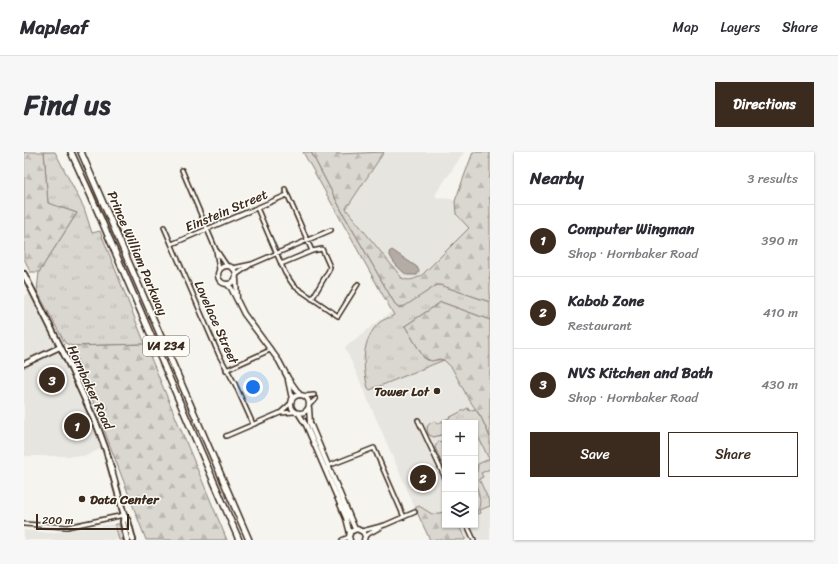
<!DOCTYPE html>
<html lang="en">
<head>
<meta charset="utf-8">
<style>
	body { margin:0; font-family:Sriracha,sans-serif; background:#f7f7f7; color:#2b2b33 }
	.controls { position:absolute; right:12px; bottom:12px; display:grid; overflow:hidden; border-radius:0px; box-shadow:0 1px 3px #0004 }
	.controls button { width:36px; height:36px; display:grid; place-items:center; padding:0; border:0; border-bottom:1px solid #e1e1e2; background:#fff; color:#2b2b33; font:20px sans-serif }
	.scale { position:absolute; left:12px; bottom:10px; width:93px; box-sizing:border-box; padding-left:4px; border:2px solid #3b2a1e; border-top:0; font-size:11px; line-height:14px; white-space:nowrap; color:#3b2a1e; -webkit-text-stroke:3px #fdfcf7; paint-order:stroke }
	.you { position:absolute; left:229px; top:235px; width:14px; height:14px; margin:-10px; border:3px solid #fff; border-radius:50%; background:#1a73e8; box-shadow:0 0 0 6px #1a73e833 }
	.badge { display:grid; place-items:center; width:26px; height:26px; border-radius:50%; background:#3b2a1e; color:#fff; font-size:13px; font-weight:700 }
	.pin { position:absolute; translate:-50% -50%; border:2px solid #fff; box-shadow:0 1px 4px #0006 }
	.list { margin:0; padding:0; list-style:none }
	h2 { display:flex; justify-content:space-between; align-items:center; height:52px; margin:0; padding:0 16px; font-size:17px }
	h2 small { font-size:13px; font-weight:400; color:#7c7c81 }
	.list li { display:grid; grid-template-columns:26px 1fr auto; gap:12px; align-items:center; box-sizing:border-box; height:72px; padding:0 16px; border-top:1px solid #e1e1e2 }
	.list b { display:block; font-size:15px; white-space:nowrap }
	.list p { margin:0; font-size:13px; white-space:nowrap; color:#7c7c81 }
	.list em { font-size:13px; font-style:normal; color:#7c7c81 }
	.actions { display:flex; gap:8px; padding:12px 16px }
	.actions a { flex:1; padding:9px 0; border:1px solid #3b2a1e; border-radius:0px; text-align:center; font-size:14px; color:#3b2a1e }
	.actions .main { background:#3b2a1e; color:#fff }
	.icon { flex:none; width:22px; height:22px; fill:none; stroke:currentColor; stroke-width:2; stroke-linecap:round; stroke-linejoin:round }
	.map { position:relative; flex:none; width:466px; height:388px; overflow:hidden; border-radius:0px }
	header { display:flex; align-items:center; gap:24px; box-sizing:border-box; height:56px; padding:0 20px; background:#fff; border-bottom:1px solid #e1e1e2 }
	header strong { font-size:19px }
	nav { display:flex; gap:22px; margin-inline-start:auto; font-size:14px }
	.intro { display:flex; align-items:center; justify-content:space-between; box-sizing:border-box; height:96px; padding:0 24px }
	h1 { margin:0; font-size:28px }
	.button { padding:10px 18px; border-radius:0px; background:#3b2a1e; color:#fff; font-size:14px; font-weight:700 }
	main { display:flex; gap:24px; padding:0 24px }
	aside { flex:1; background:#fff; border-radius:0px; box-shadow:0 1px 3px #0004 }
	.map>svg:first-child { display:block }
	.built { fill:#e7e5df }
	.grass { fill:url(#grass-tufts); stroke:#8a8077 }
	.forest { fill:url(#forest-firs); stroke:#8a8077 }
	.water { fill:#b4aca4; stroke:#84786e }
	.lines { fill:none; stroke-linecap:round; stroke-linejoin:round }
	.minor-casing { stroke:#3b2a1e; stroke-width:6 }
	.tertiary-casing { stroke:#3b2a1e; stroke-width:7 }
	.secondary-casing { stroke:#3b2a1e; stroke-width:8 }
	.trunk-casing { stroke:#3b2a1e; stroke-width:8 }
	.minor { stroke:#fdfcf7; stroke-width:3 }
	.tertiary { stroke:#fdfcf7; stroke-width:4 }
	.secondary { stroke:#fdfcf7; stroke-width:4.5 }
	.trunk { stroke:#fdfcf7; stroke-width:5 }
	.poi-dot { fill:#3b2a1e; stroke:#fdfcf7; stroke-width:1.5 }
	.labels { text-anchor:middle; stroke-width:3; stroke-linejoin:round; paint-order:stroke }
	.shield { fill:#fdfcf7; stroke:#75695f; stroke-width:1 }
	.shield-label { font-size:12px; font-weight:bold; fill:#3b2a1e }
	.street-label { font-size:13px; fill:#3b2a1e; stroke:#fdfcf7 }
	.poi-label { font-size:13px; font-weight:bold; fill:#3b2a1e; stroke:#fdfcf7; text-anchor:end }
</style>
</head>
<body>
<header>
<strong>Mapleaf</strong>
<nav><a>Map</a><a>Layers</a><a>Share</a></nav>
</header>
<div class="intro"><h1>Find us</h1><a class="button">Directions</a></div>
<main>
<div class="map">
<svg width="466" height="388" viewBox="0 0 466 388">
	<defs>
		<pattern id="grass-tufts" width="24" height="20" patternUnits="userSpaceOnUse"><rect width="24" height="20" fill="#dad6d0"/><path d="M3 7l-1-3M5 7V3M7 7l1-3M15 17l-1-3M17 17v-4M19 17l1-3" fill="none" stroke="#bcb8b2"/></pattern>
		<pattern id="forest-firs" width="22" height="20" patternUnits="userSpaceOnUse"><rect width="22" height="20" fill="#dad6d0"/><path d="M5 1l3.5 6h-7zM16 11l3.5 6h-7z" fill="#bcb8b2"/></pattern>
	</defs>
	<rect width="100%" height="100%" fill="#f5f4ee"/>
	<filter id="ink" filterUnits="userSpaceOnUse"><feTurbulence type="fractalNoise" baseFrequency=".025" numOctaves="2"/><feDisplacementMap in="SourceGraphic" scale="8" xChannelSelector="R" yChannelSelector="G"/><feConvolveMatrix kernelMatrix="1 2 1 2 8 2 1 2 1" color-interpolation-filters="sRGB"/></filter>
	<g filter="url(#ink)">
		<path class="built" d="M 360,0 L 440,0 L 411,43 L 414,46 L 427,47 L 431,49 L 433,66 L 441,70 L 445,76 L 398,123 L 390,127 L 383,128 L 378,126 L 322,57 Z
			M 6,141 L 78,295 L 78,296 L 62,304 L 0,304 L 0,144 Z
			M 367,160 L 381,174 L 406,214 L 420,208 L 428,216 L 444,246 L 457,265 L 466,285 L 466,388 L 441,388 L 441,386 L 434,373 L 451,373 L 451,271 L 421,271 L 421,360 L 408,362 L 395,354 L 391,356 L 321,195 Z
			M 90,372 L 94,388 L 0,388 L 0,378 L 25,381 Z"/>
		<path class="grass" d="M 20,0 L 31,0 L 60,56 L 68,81 L 76,79 L 121,192 L 48,194 L 41,191 L 13,139 L 15,120 L 53,61 L 24,51 Z
			M 279,0 L 287,0 L 319,61 L 371,152 L 375,155 L 378,155 L 413,133 L 416,133 L 466,150 L 466,168 L 417,150 L 381,174 L 393,194 L 403,208 C 410,209 414,207 420,208 L 346,238 L 344,236 C 338,213 337,188 356,170 C 360,167 365,166 370,163 Z
			M 444,256 L 445,259 L 451,257 L 457,265 L 466,285 L 466,317 L 457,321 L 459,325 L 455,327 L 466,351 L 466,354 L 456,358 L 457,361 L 451,363 L 455,356 L 456,349 L 454,339 L 451,331 L 451,321 L 453,320 L 454,312 L 465,307 L 453,282 L 451,283 L 451,271 L 421,271 L 421,282 L 410,285 L 405,283 C 401,275 403,272 411,269 L 413,272 Z
			M 421,288 L 421,320 L 411,295 L 414,290 Z
			M 91,372 L 95,372 L 99,388 L 95,388 Z"/>
		<path class="forest" d="M 0,0 L 20,0 L 24,51 L 53,61 L 15,120 L 6,120 L 0,106 Z
			M 287,0 L 311,0 L 314,2 L 360,0 L 322,57 L 378,126 C 385,130 391,127 398,123 L 445,76 L 432,62 L 431,49 L 449,0 L 466,0 L 466,150 L 416,133 L 413,133 L 381,154 L 375,155 L 371,152 L 319,61 Z
			M 417,150 L 466,168 L 466,285 L 457,265 L 444,246 L 428,216 L 420,208 L 415,207 L 408,209 L 400,206 L 381,174 Z
			M 121,192 L 203,388 L 122,388 L 48,194 Z
			M 395,354 L 408,362 L 421,360 L 421,373 L 434,373 L 441,386 L 441,388 L 406,388 L 391,356 Z"/>
		<path class="water" d="M 368,98 L 393,115 L 395,119 L 393,123 L 383,123 C 376,118 367,109 365,100 Z"/>
		<g class="lines">
			<g class="minor-casing">
				<path id="minor" d="M 158,18 L 192,98 L 195,118
					M 261,37 L 288,99
					M 233,56 L 261,121 L 270,134 L 314,164 L 334,132
					M 140,75 L 195,203 L 211,232 L 229,272
					M 148,92 L 263,43
					M 193,99 L 203,114
					M 257,112 L 288,99 L 298,97 L 306,115 L 305,118 L 288,147
					M 209,116 L 228,112 L 307,78
					M 212,123 L 226,113
					M 202,218 L 246,198
					M 280,244 L 290,243
					M 285,253 L 292,247
					M 256,261 L 271,260
					M 394,268 L 421,326
					M 202,284 L 256,261 L 267,251
					M 304,314 L 350,296 L 380,365
					M 0,372 L 43,375 L 100,363
					M 443,373 L 450,388
					M 338,379 L 361,373 L 391,360
					M 341,384 L 357,375
					M 318,388 L 325,385"/>
			</g>
			<g class="tertiary-casing">
				<path id="tertiary" d="M194 123a9 9 0 1 1 18 0a9 9 0 1 1-18 0Z
					M 212,127 L 213,146
					M 203,132 L 207,136 L 220,162 L 255,209 L 264,226 L 276,243
					M 0,212 L 36,195
					M 264,228 L 268,247
					M267 252a9 9 0 1 1 18 0a9 9 0 1 1-18 0Z
					M 285,256 L 286,271 L 331,377
					M 275,262 L 282,273 L 322,366 L 326,382
					M 326,388 L 325,385 L 326,380 L 333,377 L 339,380 L 341,384 L 340,388"/>
			</g>
			<g class="secondary-casing">
				<path id="secondary" d="M 0,122 L 44,210 L 74,276 L 82,298 L 100,363 L 99,370 L 103,388
					M 100,363 L 104,369 L 109,388"/>
			</g>
			<g class="trunk-casing">
				<path id="trunk" d="M 47,0 L 67,44 L 215,388
					M 57,0 L 225,388"/>
			</g>
			<use href="#minor" class="minor"/>
			<use href="#tertiary" class="tertiary"/>
			<use href="#secondary" class="secondary"/>
			<use href="#trunk" class="trunk"/>
		</g>
	</g>
	<g class="poi-dot">
		<circle cx="413" cy="239" r="4"/>
		<circle cx="58" cy="347" r="4"/>
	</g>
	<g class="labels">
		<rect class="shield" x="119" y="184" width="46" height="20" rx="3"/>
		<g class="shield-label">
			<text x="142" y="198">VA 234</text>
		</g>
		<g class="street-label">
			<text transform="translate(202 58) rotate(-23)" y="5">Einstein Street</text>
			<text transform="translate(114 101) rotate(67)" y="5">Prince William Parkway</text>
			<text transform="translate(193 170) rotate(66)" y="5">Lovelace Street</text>
			<text transform="translate(67 235) rotate(65)" y="5">Hornbaker Road</text>
		</g>
		<g class="poi-label">
			<text x="405" y="244">Tower Lot</text>
			<text x="66" y="352" text-anchor="start">Data Center</text>
		</g>
	</g>
</svg>
<div class="controls">
<button>+</button>
<button>−</button>
<button><svg class="icon" aria-label="layers" viewBox="0 0 24 24"><path d="M12 4l9 5-9 5-9-5zM3 14l9 5 9-5"/></svg></button>
</div>
<div class="scale">200 m</div>
<div class="you"></div>
<div class="pin badge" style="left:53px;top:274px">1</div>
<div class="pin badge" style="left:399px;top:326px">2</div>
<div class="pin badge" style="left:28px;top:228px">3</div>
</div>
<aside>
<h2>Nearby<small>3 results</small></h2>
<ul class="list">
<li><span class="badge">1</span><div><b>Computer Wingman</b><p>Shop · Hornbaker Road</p></div><em>390 m</em></li>
<li><span class="badge">2</span><div><b>Kabob Zone</b><p>Restaurant</p></div><em>410 m</em></li>
<li><span class="badge">3</span><div><b>NVS Kitchen and Bath</b><p>Shop · Hornbaker Road</p></div><em>430 m</em></li>
</ul>
<div class="actions"><a class="main">Save</a><a>Share</a></div>
</aside>
</main>
</body>
</html>
